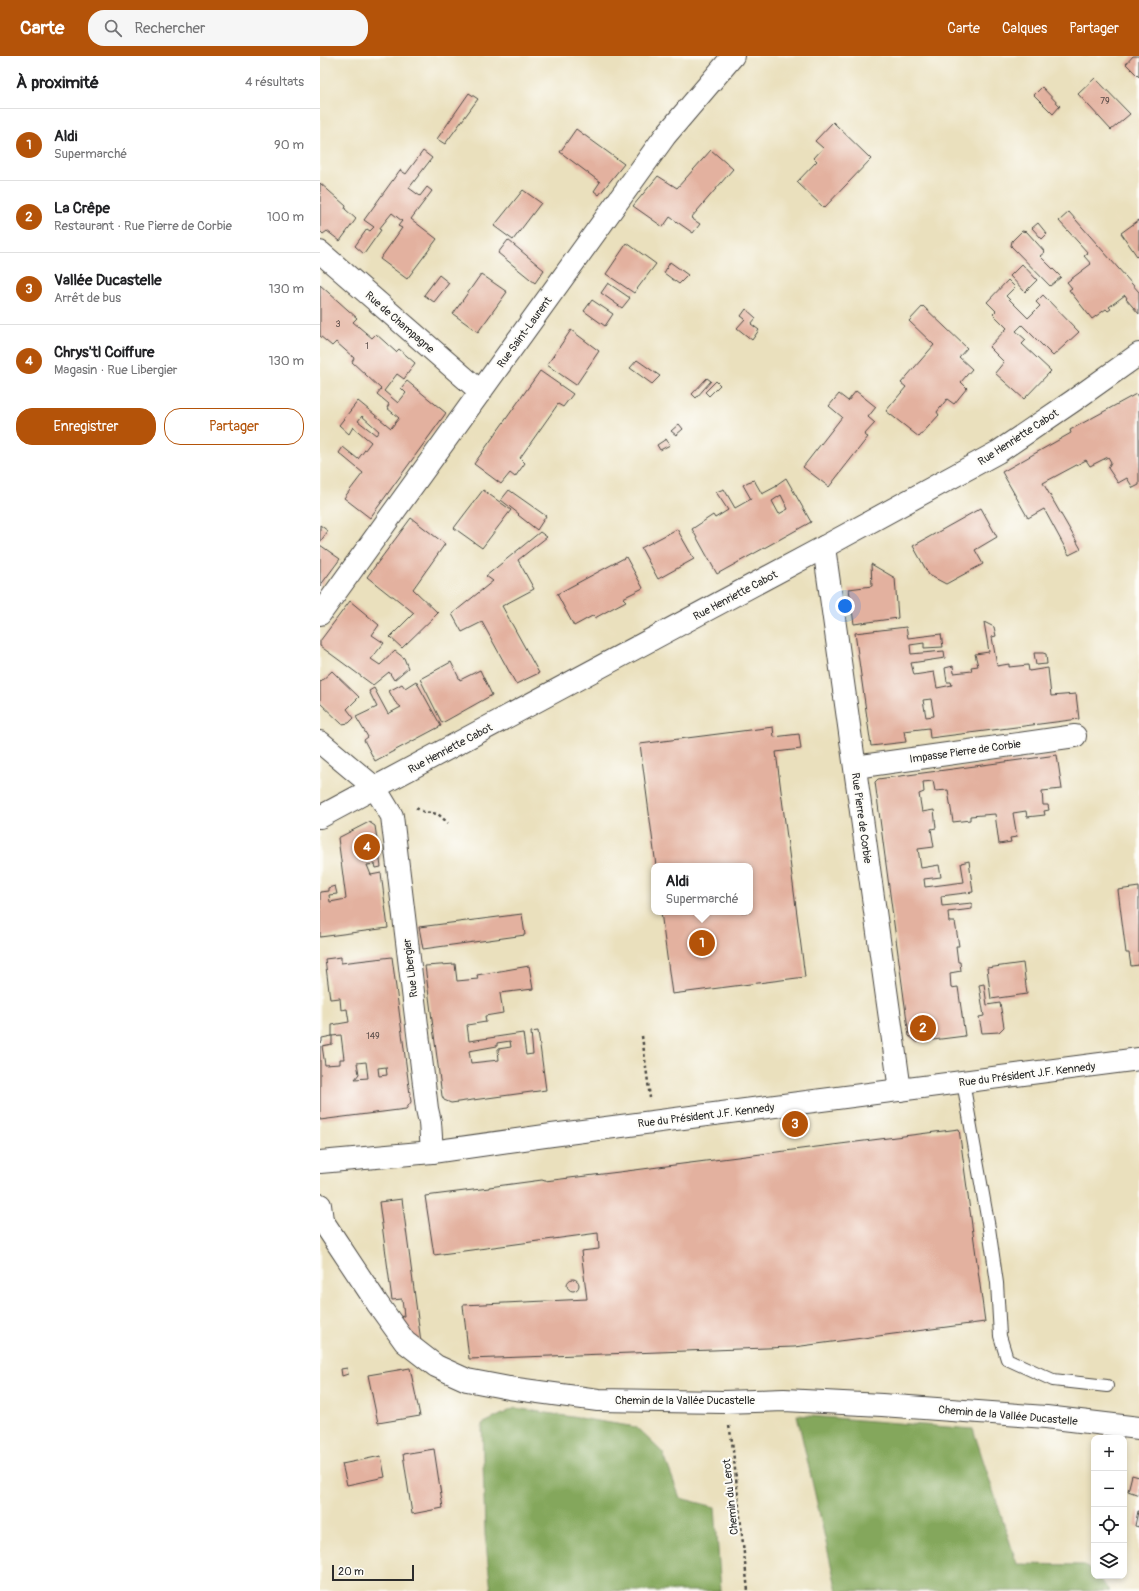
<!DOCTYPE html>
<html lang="fr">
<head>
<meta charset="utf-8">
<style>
	body { margin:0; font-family:Pangolin,sans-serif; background:#f6f6f6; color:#202124 }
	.controls { position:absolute; right:12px; bottom:12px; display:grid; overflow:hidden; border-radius:8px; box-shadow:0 2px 6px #0003 }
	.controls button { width:36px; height:36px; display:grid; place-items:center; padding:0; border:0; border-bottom:1px solid #e0e0e0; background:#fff; color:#202124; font:20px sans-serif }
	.scale { position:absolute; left:12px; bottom:10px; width:82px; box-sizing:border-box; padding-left:4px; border:2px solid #2b2b2b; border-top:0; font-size:11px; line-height:14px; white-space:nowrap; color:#2b2b2b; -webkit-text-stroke:3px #fdfcf7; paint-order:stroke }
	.you { position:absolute; left:525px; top:550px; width:14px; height:14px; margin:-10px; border:3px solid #fff; border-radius:50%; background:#1a73e8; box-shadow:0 0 0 6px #1a73e833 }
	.badge { display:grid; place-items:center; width:26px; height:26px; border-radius:50%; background:#b45309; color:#fff; font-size:13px; font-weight:700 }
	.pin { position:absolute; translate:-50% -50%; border:2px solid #fff; box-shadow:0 1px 4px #0006 }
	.popup { position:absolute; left:331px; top:807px; width:102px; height:52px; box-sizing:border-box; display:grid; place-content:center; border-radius:8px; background:#fff; filter:drop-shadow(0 1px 3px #0005); font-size:13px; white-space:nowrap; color:#757577 }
	.popup b { font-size:15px; color:#202124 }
	.popup::after { content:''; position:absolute; left:50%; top:100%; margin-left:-8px; border:8px solid transparent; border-top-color:#fff }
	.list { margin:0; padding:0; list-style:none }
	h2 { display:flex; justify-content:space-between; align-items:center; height:52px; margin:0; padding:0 16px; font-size:17px }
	h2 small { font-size:13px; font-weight:400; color:#757577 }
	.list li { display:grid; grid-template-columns:26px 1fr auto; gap:12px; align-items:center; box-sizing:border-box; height:72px; padding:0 16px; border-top:1px solid #e0e0e0 }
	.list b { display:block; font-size:15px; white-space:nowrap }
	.list p { margin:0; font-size:13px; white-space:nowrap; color:#757577 }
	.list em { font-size:13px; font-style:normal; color:#757577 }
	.actions { display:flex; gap:8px; padding:12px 16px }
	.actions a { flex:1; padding:9px 0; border:1px solid #b45309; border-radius:16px; text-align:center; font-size:14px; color:#b45309 }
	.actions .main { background:#b45309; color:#fff }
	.icon { flex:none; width:22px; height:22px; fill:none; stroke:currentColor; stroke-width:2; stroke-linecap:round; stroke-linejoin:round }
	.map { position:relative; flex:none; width:819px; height:1535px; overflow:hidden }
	header { display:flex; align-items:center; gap:24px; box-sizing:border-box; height:56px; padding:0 20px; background:#b45309; color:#fff }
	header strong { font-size:19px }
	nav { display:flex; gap:22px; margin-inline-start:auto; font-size:14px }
	.search { width:280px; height:36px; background:#f6f6f6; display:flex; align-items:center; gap:10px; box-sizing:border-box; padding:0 14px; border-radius:16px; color:#757577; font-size:15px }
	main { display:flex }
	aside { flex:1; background:#fff }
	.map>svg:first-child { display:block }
	.forest { fill:#84a75c; stroke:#586944 }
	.building { fill:#e3b19f; fill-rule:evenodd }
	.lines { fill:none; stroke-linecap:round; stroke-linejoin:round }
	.service-casing { stroke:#484641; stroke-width:14 }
	.minor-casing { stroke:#484641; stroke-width:24 }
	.tertiary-casing { stroke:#484641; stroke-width:24 }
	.primary-casing { stroke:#484641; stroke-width:24 }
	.path { stroke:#484641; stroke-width:2.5; stroke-dasharray:3 3; stroke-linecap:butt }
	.service { stroke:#fff; stroke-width:12 }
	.minor { stroke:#fff; stroke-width:22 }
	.tertiary { stroke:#fff; stroke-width:22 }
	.primary { stroke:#fff; stroke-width:22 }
	.labels { text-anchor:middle; stroke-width:4; stroke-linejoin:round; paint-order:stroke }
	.number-label { font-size:9px; fill:#594c48 }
	.street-label { font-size:11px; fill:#2b2b2b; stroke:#fdfcf7 }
</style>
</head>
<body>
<header>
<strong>Carte</strong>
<div class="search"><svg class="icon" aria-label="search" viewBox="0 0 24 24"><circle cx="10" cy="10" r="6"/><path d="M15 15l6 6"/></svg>Rechercher</div>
<nav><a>Carte</a><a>Calques</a><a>Partager</a></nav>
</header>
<main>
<aside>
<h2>À proximité<small>4 résultats</small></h2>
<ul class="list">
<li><span class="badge">1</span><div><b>Aldi</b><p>Supermarché</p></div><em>90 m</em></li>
<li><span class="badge">2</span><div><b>La Crêpe</b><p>Restaurant · Rue Pierre de Corbie</p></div><em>100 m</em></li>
<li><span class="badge">3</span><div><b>Vallée Ducastelle</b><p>Arrêt de bus</p></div><em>130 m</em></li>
<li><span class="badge">4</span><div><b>Chrys'tl Coiffure</b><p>Magasin · Rue Libergier</p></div><em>130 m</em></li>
</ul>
<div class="actions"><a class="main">Enregistrer</a><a>Partager</a></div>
</aside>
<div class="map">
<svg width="819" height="1535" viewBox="0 0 819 1535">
	<rect width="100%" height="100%" fill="#fdfcf7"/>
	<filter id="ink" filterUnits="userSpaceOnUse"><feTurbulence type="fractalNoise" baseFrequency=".025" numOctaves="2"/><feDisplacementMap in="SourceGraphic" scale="8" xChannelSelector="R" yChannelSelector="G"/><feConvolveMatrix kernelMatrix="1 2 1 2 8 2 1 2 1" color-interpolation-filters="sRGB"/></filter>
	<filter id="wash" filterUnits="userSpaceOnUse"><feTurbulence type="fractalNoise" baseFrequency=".012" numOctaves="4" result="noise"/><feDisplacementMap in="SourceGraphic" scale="16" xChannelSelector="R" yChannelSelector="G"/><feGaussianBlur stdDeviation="0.9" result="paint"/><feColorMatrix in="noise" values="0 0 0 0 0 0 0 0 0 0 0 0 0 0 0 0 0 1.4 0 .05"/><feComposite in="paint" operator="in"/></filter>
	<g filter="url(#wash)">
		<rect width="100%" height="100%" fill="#eae0bd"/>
		<path class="forest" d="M 195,1352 L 316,1371 L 343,1397 L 360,1442 L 395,1451 L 401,1535 L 171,1535 L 165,1478 L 162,1368 Z
			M 477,1359 L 653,1373 L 697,1508 L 765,1509 L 790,1535 L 517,1535 Z"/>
		<g id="blocks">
			<path class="building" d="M 813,0 L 819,0 L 819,21 L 806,8 Z
				M 775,22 L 810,58 L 791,74 L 758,38 Z
				M 722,31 L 740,50 L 733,58 L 714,39 Z
				M 149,37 L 158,43 L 125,88 L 117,83 Z
				M 513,66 L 551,103 L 504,152 L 477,126 L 497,105 L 494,102 L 503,92 L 495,85 Z
				M 256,73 L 304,108 L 279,139 L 274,135 L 280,126 L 240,96 Z
				M 391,94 L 413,113 L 371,162 L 380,168 L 373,177 L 350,161 L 343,171 L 313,150 L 338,120 L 357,132 Z
				M 103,95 L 112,102 L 89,132 L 100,140 L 107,131 L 112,135 L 91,163 L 117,183 L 87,223 L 60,203 L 82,172 L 78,170 L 82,165 L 72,157 L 59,173 L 61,174 L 44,198 L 35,190 L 47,173 L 50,175 L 54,171 L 44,164 L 80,114 L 86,118 Z
				M 0,127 L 26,150 L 25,153 L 36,163 L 20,185 L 7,175 L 3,178 L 0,175 Z
				M 203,134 L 221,147 L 193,184 L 174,170 Z
				M 749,156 L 819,236 L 819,258 L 806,243 L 807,242 L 805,239 L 789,251 L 791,253 L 788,255 L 786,253 L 772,263 L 749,234 L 752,232 L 747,226 L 771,208 L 764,200 L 768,197 L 739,165 Z
				M 819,164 L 819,203 L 801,177 Z
				M 718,167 L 727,178 L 722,183 L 712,172 Z
				M 702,175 L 707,176 L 725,196 L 720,200 L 741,221 L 730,230 L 691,190 L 692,185 Z
				M 188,184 L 224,214 L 215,227 L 178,197 Z
				M 307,187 L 336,208 L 314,237 L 286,218 Z
				M 350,206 L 368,219 L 359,228 L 344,217 Z
				M 702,208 L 717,224 L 705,236 L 690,220 Z
				M 161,218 L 187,236 L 158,276 L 133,258 Z
				M 119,219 L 129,227 L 114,246 L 104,239 Z
				M 688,224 L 695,231 L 686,240 L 708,262 L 720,250 L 716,246 L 723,239 L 759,276 L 733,300 L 702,269 L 696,275 L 706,284 L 702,288 L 731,315 L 704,343 L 675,317 L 684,306 L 669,291 L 687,272 L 673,258 L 676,255 L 667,246 Z
				M 288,227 L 310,242 L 302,252 L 281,237 Z
				M 0,229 L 37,262 L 33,266 L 52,282 L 56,278 L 76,296 L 79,293 L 95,307 L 84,323 L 77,318 L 64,335 L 78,347 L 86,337 L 81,332 L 87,325 L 126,357 L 50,462 L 24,442 L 43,417 L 19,397 L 23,391 L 38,403 L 51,386 L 33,371 L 29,378 L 19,369 L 38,345 L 71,372 L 79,362 L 67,352 L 69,348 L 57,338 L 61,333 L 32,306 L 34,302 L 16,286 L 12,290 L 0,280 ZM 42,360 L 59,375 L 56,379 L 38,365 Z
				M 272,244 L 293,258 L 285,270 L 264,255 Z
				M 603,250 L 647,292 L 639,301 L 652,313 L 641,326 L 647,332 L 634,348 L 627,343 L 617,356 L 619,359 L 599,381 L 566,355 L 586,331 L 581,327 L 614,289 L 589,265 Z
				M 426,253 L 436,262 L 431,268 L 439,274 L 432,284 L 417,272 L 425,263 L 421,260 Z
				M 251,274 L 279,295 L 256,329 L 227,309 Z
				M 317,304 L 340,320 L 332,328 L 310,312 Z
				M 220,315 L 253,338 L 243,351 L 238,348 L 200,402 L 205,407 L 195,421 L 190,417 L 181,428 L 154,408 Z
				M 387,322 L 391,325 L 376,342 L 372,338 Z
				M 396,325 L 400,329 L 389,340 L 385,336 Z
				M 536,335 L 556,351 L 548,361 L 555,367 L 544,379 L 548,381 L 509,431 L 483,411 L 522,361 L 509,350 L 519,338 L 528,345 Z
				M 816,338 L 819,342 L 819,429 L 813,432 L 807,422 L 798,427 L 788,412 L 791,406 L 788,401 L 770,410 L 766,404 L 723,427 L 761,493 L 749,499 L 724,453 L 708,462 L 682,416 L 751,377 L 750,374 Z
				M 359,368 L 363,373 L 356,379 L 351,375 Z
				M 346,383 L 350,389 L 340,394 L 337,389 Z
				M 466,422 L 491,466 L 397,518 L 372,473 L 393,459 L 395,462 L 408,454 L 396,436 L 404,433 L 415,452 L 431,443 L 423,429 L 428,426 L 434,424 L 442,438 L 457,430 L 456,429 ZM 461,439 L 468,453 L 459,458 L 452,445 Z
				M 163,434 L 191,454 L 162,492 L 134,472 Z
				M 189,434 L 226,460 L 217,474 L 198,459 L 199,458 L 181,444 Z
				M 661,452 L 677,481 L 655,494 L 663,508 L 626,528 L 609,519 L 593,490 Z
				M 91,462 L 125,488 L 93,533 L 118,557 L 82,592 L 70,581 L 94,557 L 73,540 L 71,540 L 47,521 Z
				M 0,469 L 8,475 L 0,486 Z
				M 357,473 L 374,503 L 338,523 L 321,492 Z
				M 220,476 L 227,481 L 198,504 L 214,533 L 182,550 L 219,617 L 196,628 L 162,566 L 142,576 L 132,558 L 173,525 L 166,520 Z
				M 0,489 L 20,503 L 0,530 Z
				M 306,501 L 323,532 L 303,542 L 306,545 L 291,553 L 275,562 L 274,559 L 254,570 L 237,538 Z
				M 551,508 L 575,522 L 578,562 L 534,568 L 529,533 L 552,530 Z
				M 30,545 L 59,569 L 52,579 L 64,587 L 51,603 L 60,609 L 75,595 L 84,602 L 88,612 L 74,624 L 69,616 L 53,629 L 0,590 L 0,585 Z
				M 664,566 L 674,571 L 676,580 L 672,581 L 677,610 L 689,608 L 689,611 L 708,609 L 709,615 L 728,612 L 731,640 L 756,638 L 759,663 L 610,682 L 609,672 L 584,675 L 586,686 L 551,690 L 535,577 L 586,571 L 588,582 L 621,578 L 623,591 L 604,592 L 604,587 L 590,589 L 591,598 L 624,595 L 625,602 L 591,607 L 594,619 L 614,616 L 617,632 L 632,629 L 631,626 L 627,626 L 625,612 L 633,610 L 634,617 L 652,615 L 651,611 L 658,610 L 655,598 L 669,596 ZM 611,643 L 614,660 L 606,661 L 603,644 Z
				M 714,597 L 723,597 L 726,598 L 727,608 L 716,609 Z
				M 131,606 L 140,624 L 160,614 L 172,639 L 122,667 L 100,623 Z
				M 12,615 L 39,641 L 27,653 L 34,662 L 29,667 L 22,668 L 0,647 L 0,626 Z
				M 96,625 L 121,670 L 55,705 L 44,684 L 48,681 L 36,661 L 57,651 L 49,635 L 54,632 L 68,658 L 81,651 L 75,646 L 69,635 L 82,628 L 85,632 Z
				M 453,671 L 454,681 L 479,678 L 481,693 L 456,696 L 485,921 L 352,938 L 341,856 L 430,856 L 430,810 L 336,810 L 320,688 Z
				M 737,699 L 742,733 L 722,735 L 723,749 L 728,749 L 729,754 L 724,755 L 725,759 L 707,761 L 706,755 L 693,757 L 697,781 L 690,782 L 691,786 L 679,788 L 675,758 L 650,760 L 650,764 L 633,766 L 628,734 L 615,735 L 613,725 L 603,726 L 604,736 L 599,738 L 602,756 L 614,754 L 616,772 L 611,773 L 614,791 L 598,793 L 601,812 L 619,809 L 621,821 L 604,823 L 605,831 L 644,826 L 641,807 L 649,805 L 653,836 L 621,840 L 622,850 L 652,847 L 652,853 L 628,856 L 629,866 L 635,866 L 639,890 L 636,890 L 638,906 L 640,906 L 641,915 L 630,917 L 631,932 L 638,931 L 645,980 L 597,986 L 589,980 L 555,726 L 558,723 Z
				M 49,766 L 55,770 L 61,811 L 56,812 L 55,808 L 47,809 L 51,819 L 61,817 L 68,872 L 0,881 L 0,836 L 8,835 L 8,832 L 15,830 L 17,838 L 9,839 L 10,846 L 26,843 L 18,782 Z
				M 819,831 L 819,909 L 811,910 L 809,897 L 806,897 L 798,834 Z
				M 202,858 L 205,879 L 103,893 L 99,871 Z
				M 21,901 L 21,907 L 72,901 L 91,1046 L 86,1053 L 0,1064 L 0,987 L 2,986 L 2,982 L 12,980 L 12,988 L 2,990 L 5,1009 L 20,1008 L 20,1003 L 24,1003 L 21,979 L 12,980 L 12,969 L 29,966 L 27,953 L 21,954 L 20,942 L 10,943 L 5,903 ZM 46,1006 L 48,1022 L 35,1023 L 39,1018 L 37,1007 ZM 66,1011 L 67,1019 L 59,1020 L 58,1012 Z
				M 703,907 L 707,938 L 671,943 L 667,912 Z
				M 135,908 L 137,925 L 158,923 L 157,919 L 209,910 L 213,933 L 180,937 L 183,957 L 165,960 L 166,966 L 147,969 L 149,985 L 203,977 L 206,999 L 213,998 L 211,976 L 218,975 L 226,1034 L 131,1047 L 124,1044 L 122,1040 L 105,910 ZM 190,985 L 191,991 L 178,993 L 179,1004 L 151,1007 L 149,995 L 177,990 L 177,987 Z
				M 664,928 L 667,949 L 680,947 L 684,971 L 679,976 L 662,977 L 659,961 L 664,960 L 659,929 Z
				M 639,1073 L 665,1266 L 474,1291 L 149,1303 L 143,1249 L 267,1243 L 261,1195 L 279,1193 L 278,1177 L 114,1199 L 105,1140 L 169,1132 L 169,1131 L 222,1124 L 225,1125 L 299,1116 Z
				M 82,1143 L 101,1286 L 95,1286 L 78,1261 L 84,1260 L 82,1243 L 72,1244 L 59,1146 Z
				M247 1229a6 6 0 1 1 12 0a6 6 0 1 1-12 0Z
				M 27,1312 L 28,1318 L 22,1320 L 21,1313 Z
				M 90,1312 L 100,1360 L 58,1367 L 48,1319 Z
				M 114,1393 L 123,1452 L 92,1458 L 83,1398 Z
				M 61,1400 L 65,1421 L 27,1429 L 22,1408 Z
				M 812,1419 L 819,1421 L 819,1439 L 808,1435 Z
				M 818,1455 L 819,1455 L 819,1471 L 815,1470 Z"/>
		</g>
	</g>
	<g filter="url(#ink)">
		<use href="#blocks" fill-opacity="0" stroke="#484641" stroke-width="1"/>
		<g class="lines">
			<g class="service-casing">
				<path id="service" d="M 643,1026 L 669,1172 L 677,1227 L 680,1280 L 687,1303 L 733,1324 L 787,1330"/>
			</g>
			<g class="minor-casing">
				<path id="minor" d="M 0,196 L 161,336
					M 504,491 L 580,1034
					M 0,558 L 345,80 L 413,0
					M 0,686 L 55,732 L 72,760 L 107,1053 L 110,1066 L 112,1096
					M 535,711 L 755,680
					M 0,1149 L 2,1164 L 57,1247 L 85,1286 L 116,1310 L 147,1324 L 189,1332 L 278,1344 L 403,1346 L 464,1344 L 562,1349 L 726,1361 L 819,1372"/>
			</g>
			<g class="tertiary-casing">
				<path id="tertiary" d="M 0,761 L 504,491 L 678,396 L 753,345 L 819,298"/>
			</g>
			<g class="primary-casing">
				<path id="primary" d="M 0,1106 L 112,1096 L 232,1079 L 819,1003"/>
			</g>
			<path class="path" d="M 96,752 L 104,756 L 118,758 L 128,767
				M 322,980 L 330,1042
				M 409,1370 L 412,1385 L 428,1535"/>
			<use href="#service" class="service"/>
			<use href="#minor" class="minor"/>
			<use href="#tertiary" class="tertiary"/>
			<use href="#primary" class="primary"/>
		</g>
	</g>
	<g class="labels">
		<g class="number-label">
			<text x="785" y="48">79</text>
			<text x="18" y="271">3</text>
			<text x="47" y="293">1</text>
			<text x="53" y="983">149</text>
		</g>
		<g class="street-label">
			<text transform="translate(80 266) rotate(41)" y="4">Rue de Champagne</text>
			<text transform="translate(204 276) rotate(-54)" y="4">Rue Saint-Laurent</text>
			<text transform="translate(698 381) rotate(-33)" y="4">Rue Henriette Cabot</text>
			<text transform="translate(415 539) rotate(-28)" y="4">Rue Henriette Cabot</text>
			<text transform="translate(130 692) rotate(-28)" y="4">Rue Henriette Cabot</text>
			<text transform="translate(645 695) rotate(-8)" y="4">Impasse Pierre de Corbie</text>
			<text transform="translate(542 762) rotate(82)" y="4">Rue Pierre de Corbie</text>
			<text transform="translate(90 912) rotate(-97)" y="4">Rue Libergier</text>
			<text transform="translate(707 1018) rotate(-7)" y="4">Rue du Président J.F. Kennedy</text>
			<text transform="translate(386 1059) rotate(-7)" y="4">Rue du Président J.F. Kennedy</text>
			<text x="365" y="1348">Chemin de la Vallée Ducastelle</text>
			<text transform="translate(688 1359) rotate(5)" y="4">Chemin de la Vallée Ducastelle</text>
			<text transform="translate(410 1441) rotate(-96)" y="4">Chemin du Lerot</text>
		</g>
	</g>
</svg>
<div class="controls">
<button>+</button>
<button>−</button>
<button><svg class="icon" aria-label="locate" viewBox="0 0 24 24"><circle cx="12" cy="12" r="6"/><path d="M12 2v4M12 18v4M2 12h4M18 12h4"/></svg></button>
<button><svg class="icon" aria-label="layers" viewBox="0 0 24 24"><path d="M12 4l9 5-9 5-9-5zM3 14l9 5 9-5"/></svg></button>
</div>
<div class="scale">20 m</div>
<div class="you"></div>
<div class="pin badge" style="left:382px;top:887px">1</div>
<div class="popup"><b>Aldi</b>Supermarché</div>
<div class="pin badge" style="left:603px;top:972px">2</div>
<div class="pin badge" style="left:475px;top:1068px">3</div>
<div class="pin badge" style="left:47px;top:791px">4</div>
</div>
</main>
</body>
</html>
